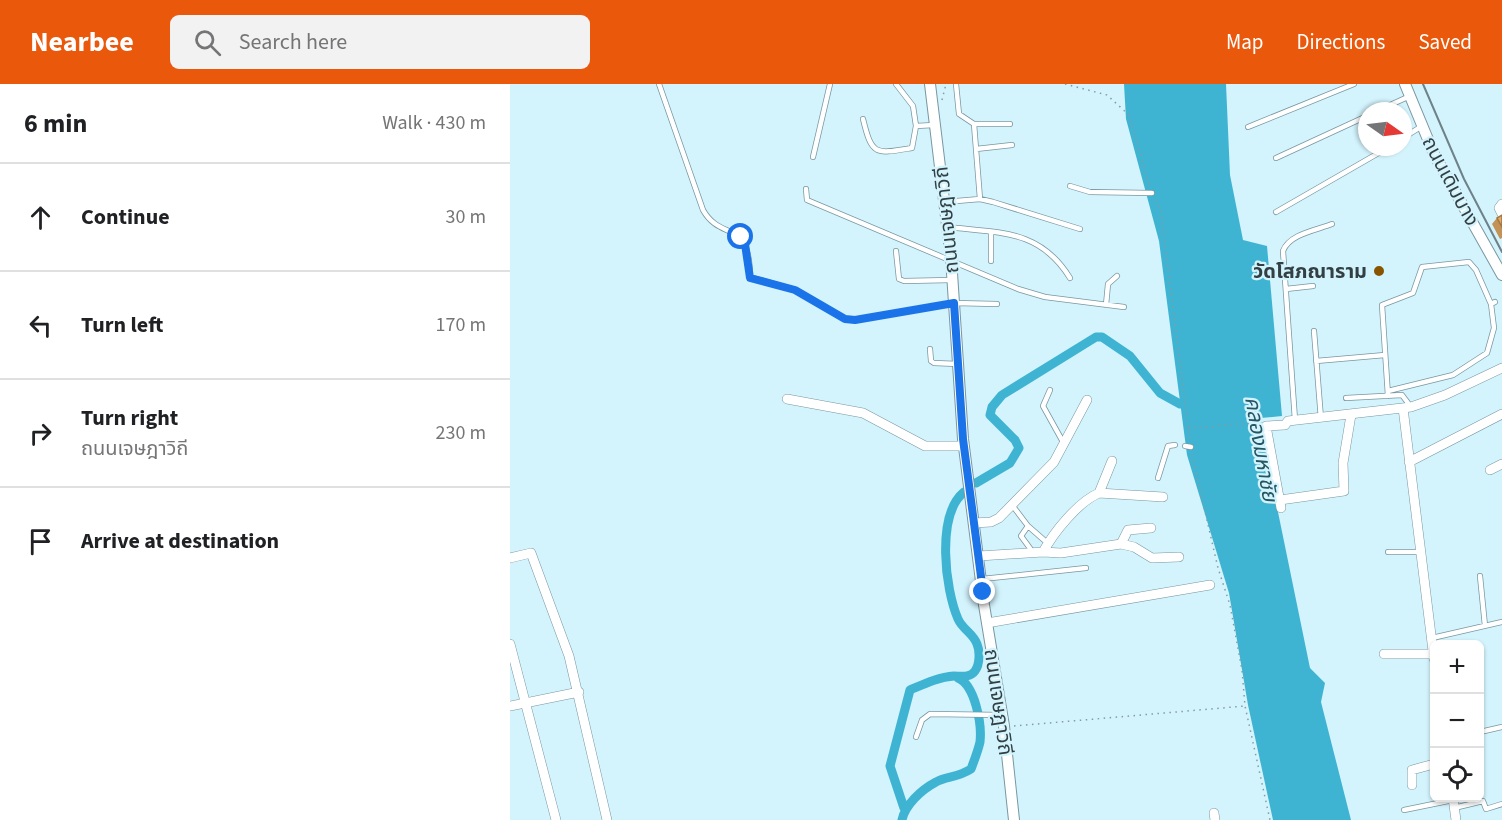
<!DOCTYPE html>
<html lang="en">
<head>
<meta charset="utf-8">
<style>
	body { margin:0; font-family:"Source Sans 3","Noto Sans Thai",sans-serif; background:#f2f2f2; color:#202124 }
	.controls { position:absolute; right:18px; bottom:18px; display:grid; overflow:hidden; border-radius:9px; box-shadow:0 2px 4px #0004 }
	.controls button { width:54px; height:54px; display:grid; place-items:center; padding:0; border:0; border-bottom:2px solid #e0e0e0; background:#fff; color:#202124; font:30px sans-serif }
	.compass { position:absolute; left:848px; top:18px; width:54px; height:54px; border-radius:50%; background:#fff; box-shadow:0 2px 4px #0004; rotate:104deg }
	.stop { position:absolute; width:18px; height:18px; margin:-14px; border:4px solid #1a73e8; border-radius:50%; background:#fff }
	.stop.end { background:#1a73e8; border-color:#fff; box-shadow:0 2px 6px #0008 }
	.list { margin:0; padding:0; list-style:none }
	h2 { display:flex; justify-content:space-between; align-items:center; height:78px; margin:0; padding:0 24px; font-size:26px }
	h2 small { font-size:20px; font-weight:400; color:#757577 }
	.list li { display:grid; grid-template-columns:39px 1fr auto; gap:18px; align-items:center; box-sizing:border-box; height:108px; padding:0 24px; border-top:2px solid #e0e0e0 }
	.list b { display:block; font-size:22px; white-space:nowrap }
	.list p { margin:0; font-size:20px; white-space:nowrap; color:#757577 }
	.list em { font-size:20px; font-style:normal; color:#757577 }
	.icon { flex:none; width:33px; height:33px; fill:none; stroke:currentColor; stroke-width:2; stroke-linecap:round; stroke-linejoin:round }
	.map { position:relative; flex:none; width:992px; height:736px; overflow:hidden }
	header { display:flex; align-items:center; gap:36px; box-sizing:border-box; height:84px; padding:0 30px; background:#ea580c; color:#fff }
	header strong { font-size:28px }
	nav { display:flex; gap:33px; margin-inline-start:auto; font-size:21px }
	.search { width:420px; height:54px; background:#f2f2f2; display:flex; align-items:center; gap:15px; box-sizing:border-box; padding:0 21px; border-radius:9px; color:#757577; font-size:22px }
	main { display:flex }
	aside { flex:1; background:#fff }
	.map>svg:first-child { display:block }
	.water { fill:#3fb4d2 }
	.lines { fill:none; stroke-linecap:round; stroke-linejoin:round }
	.canal { stroke:#3fb4d2; stroke-width:9 }
	.service-casing { stroke:#7997a0; stroke-width:6 }
	.minor-casing { stroke:#7997a0; stroke-width:10 }
	.tertiary-casing { stroke:#7997a0; stroke-width:12 }
	.path { stroke:#859ba2; stroke-width:1.5; stroke-dasharray:1.5 4.5; stroke-linecap:butt }
	.service { stroke:#fff; stroke-width:4.5 }
	.minor { stroke:#fff; stroke-width:9 }
	.tertiary { stroke:#fff; stroke-width:10 }
	.rail { stroke:#6e8288; stroke-width:2 }
	.wall { fill:#c49156 }
	.building { fill:#e4a964; stroke:#a07646; stroke-width:1.5 }
	.route { stroke:#1a73e8; stroke-width:8 }
	.poi-dot { fill:#895400; stroke:#d3f3fd; stroke-width:2 }
	.labels { text-anchor:middle; stroke-width:4.5; stroke-linejoin:round; paint-order:stroke }
	.street-label { font-size:20px; fill:#323f43; stroke:#d3f3fd }
	.poi-label { font-size:20px; font-weight:bold; fill:#323f43; stroke:#d3f3fd; text-anchor:end }
	.water-label { font-size:21px; font-style:italic; fill:#255562; stroke:#d3f3fd }
</style>
</head>
<body>
<header>
<strong>Nearbee</strong>
<div class="search"><svg class="icon" aria-label="search" viewBox="0 0 24 24"><circle cx="10" cy="10" r="6"/><path d="M15 15l6 6"/></svg>Search here</div>
<nav><a>Map</a><a>Directions</a><a>Saved</a></nav>
</header>
<main>
<aside>
<h2>6 min<small>Walk · 430 m</small></h2>
<ul class="list">
<li><svg class="icon" aria-label="ahead" viewBox="0 0 24 24"><path d="M12 20V5M6 11l6-6 6 6"/></svg><div><b>Continue</b></div><em>30 m</em></li>
<li><svg class="icon" aria-label="left" viewBox="0 0 24 24"><path d="M17 20v-9H6M10 6l-5 5 5 5"/></svg><div><b>Turn left</b></div><em>170 m</em></li>
<li><svg class="icon" aria-label="right" viewBox="0 0 24 24"><path d="M7 20v-9h11M14 6l5 5-5 5"/></svg><div><b>Turn right</b><p>ถนนเจษฎาวิถี</p></div><em>230 m</em></li>
<li><svg class="icon" aria-label="arrive" viewBox="0 0 24 24"><path d="M6 21V4h12l-3 4 3 4H6"/></svg><div><b>Arrive at destination</b></div></li>
</ul>
</aside>
<div class="map">
<svg width="992" height="736" viewBox="0 0 992 736">
	<rect width="100%" height="100%" fill="#d3f3fd"/>
	<path class="water" d="M 614,0 L 716,0 L 720,91 L 733,156 L 757,162 L 772,332 L 751,334 L 753,355 L 800,584 L 815,599 L 811,618 L 841,736 L 763,736 L 738,621 L 719,509 L 677,371 L 649,157 L 616,35 Z"/>
	<g class="lines">
		<path class="canal" d="M 466,399 L 500,379 L 509,364 L 505,356 L 480,331 L 482,323 L 492,311 L 586,253 L 592,253 L 620,272 L 650,309 L 670,320
			M 394,724 L 380,682 L 400,606 C 414,600 428,593 444,592 C 451,592 460,594 465,587 C 470,580 470,567 467,560 C 463,549 453,546 448,535 C 435,505 426,431 454,408
			M 392,736 C 395,721 411,706 426,698 C 436,692 447,694 461,685 C 464,677 468,667 470,658 C 472,640 465,601 448,594"/>
		<g class="service-casing">
			<path id="service" d="M 149,0 L 193,126 C 211,158 240,134 240,193 L 285,206 L 335,235 L 345,236 L 444,219 L 487,220
				M 446,0 L 449,30 L 464,40
				M 867,27 L 900,12
				M 353,35 C 362,72 365,70 402,64 L 406,42 L 403,22 L 386,0
				M 406,42 L 424,41
				M 738,43 L 844,0
				M 893,54 L 912,42
				M 466,65 L 502,61
				M 303,73 L 320,0
				M 766,74 L 857,32
				M 560,102 L 580,108 L 642,109
				M 296,105 L 297,116 L 508,205 L 535,213 L 614,223
				M 470,115 L 464,40 L 500,40
				M 435,118 L 470,115 L 483,118 L 570,145
				M 766,128 L 879,63
				M 438,143 C 489,149 530,145 560,194
				M 386,167 L 389,195 L 394,197 L 442,196
				M 481,177 L 481,148
				M 776,205 L 803,202
				M 596,221 L 598,200 L 607,192
				M 804,247 L 811,335
				M 420,265 L 421,277 L 424,279 L 448,280
				M 806,277 L 875,271
				M 540,306 L 533,322 L 553,358
				M 878,307 L 943,291 L 977,269 L 984,244 L 981,220 L 985,218
				M 878,312 L 872,221 L 903,209 L 912,183 L 959,178 L 966,186 L 981,220
				M 836,314 L 892,311 L 901,323
				M 785,336 L 773,167 C 779,150 807,146 822,140
				M 675,362 L 681,363
				M 648,394 L 658,362 L 665,361
				M 502,421 L 518,442 L 511,452 L 522,467
				M 518,442 L 534,456
				M 878,468 L 910,468
				M 970,492 L 975,542
				M 472,495 L 576,484
				M 922,554 L 992,538
				M 970,648 L 992,643
				M 406,653 L 412,636 L 420,630 L 492,631
				M 944,724 L 973,717 L 976,725 L 992,720
				M 894,726 L 943,716"/>
		</g>
		<g class="minor-casing">
			<path id="minor" d="M 992,120 L 989,124 L 992,130
				M 277,315 L 353,329 L 415,362 L 454,362
				M 893,324 L 924,575
				M 899,378 L 992,330
				M 980,386 L 992,380
				M 589,409 L 653,413
				M 770,416 L 834,407 L 833,379 L 841,331
				M 771,424 L 756,342 L 775,341 L 778,337 L 901,323 L 935,311 L 992,284
				M 464,439 L 481,438 L 489,434 L 544,378 L 577,316
				M 611,460 L 624,463 L 642,474 L 669,473
				M 533,468 L 551,469 L 611,460 L 618,446 L 641,444
				M 469,472 L 533,468 C 544,448 568,418 589,409 L 602,377
				M 0,474 L 21,469 L 59,572 L 97,736
				M 477,539 L 700,501
				M 0,560 L 46,736
				M 874,570 L 924,570
				M 0,622 L 69,608
				M 902,701 L 902,686 L 924,680
				M 943,714 L 946,736
				M 704,729 L 705,736"/>
		</g>
		<g class="tertiary-casing">
			<path id="tertiary" d="M 420,0 L 441,174 L 453,355 L 474,521 L 494,642 L 504,736
				M 895,0 L 924,70 L 992,191"/>
		</g>
		<path class="path" d="M 555,0 L 597,11 L 619,31 L 640,103
			M 432,16 L 436,0
			M 646,116 L 651,128 L 680,357
			M 678,344 L 748,339
			M 682,371 L 708,484 L 720,521 L 732,586 L 735,622 L 760,736
			M 504,642 L 735,622"/>
		<use href="#service" class="service"/>
		<use href="#minor" class="minor"/>
		<use href="#tertiary" class="tertiary"/>
		<path class="rail" d="M 913,0 L 954,95 L 992,168"/>
	</g>
	<path class="wall" d="M 992,131 L 992,154 L 990,155 L 982,140 L 987,134 Z"/>
	<path class="building" d="M 992,131 L 992,143 L 987,134 Z"/>
	<g class="lines">
		<path class="route" d="M 231,153 L 235,160 L 240,194 L 285,206 L 335,235 L 345,236 L 444,219 L 453,355 L 473,508"/>
	</g>
	<circle class="poi-dot" cx="869" cy="187" r="6"/>
	<g class="labels">
		<g class="street-label">
			<text transform="translate(941 97) rotate(62)" y="7">ถนนเดิมบาง</text>
			<text transform="translate(436 136) rotate(-96)" y="7">ถนนเจษฎาวิถี</text>
			<text transform="translate(489 618) rotate(82)" y="7">ถนนเจษฎาวิถี</text>
		</g>
		<g class="poi-label">
			<text x="857" y="194">วัดโสภณาราม</text>
		</g>
		<g class="water-label">
			<text transform="translate(751 365) rotate(80)" y="7">คลองมหาชัย</text>
		</g>
	</g>
</svg>
<div class="controls">
<button>+</button>
<button>−</button>
<button><svg class="icon" aria-label="locate" viewBox="0 0 24 24"><circle cx="12" cy="12" r="6"/><path d="M12 2v4M12 18v4M2 12h4M18 12h4"/></svg></button>
</div>
<svg class="compass" viewBox="-18 -18 36 36"><path d="M0-13l5 13h-10z" fill="#e53935"/><path d="M0 13l5-13h-10z" fill="#757577"/></svg>
<div class="stop" style="left:231px;top:153px"></div>
<div class="stop end" style="left:473px;top:508px"></div>
</div>
</main>
</body>
</html>
